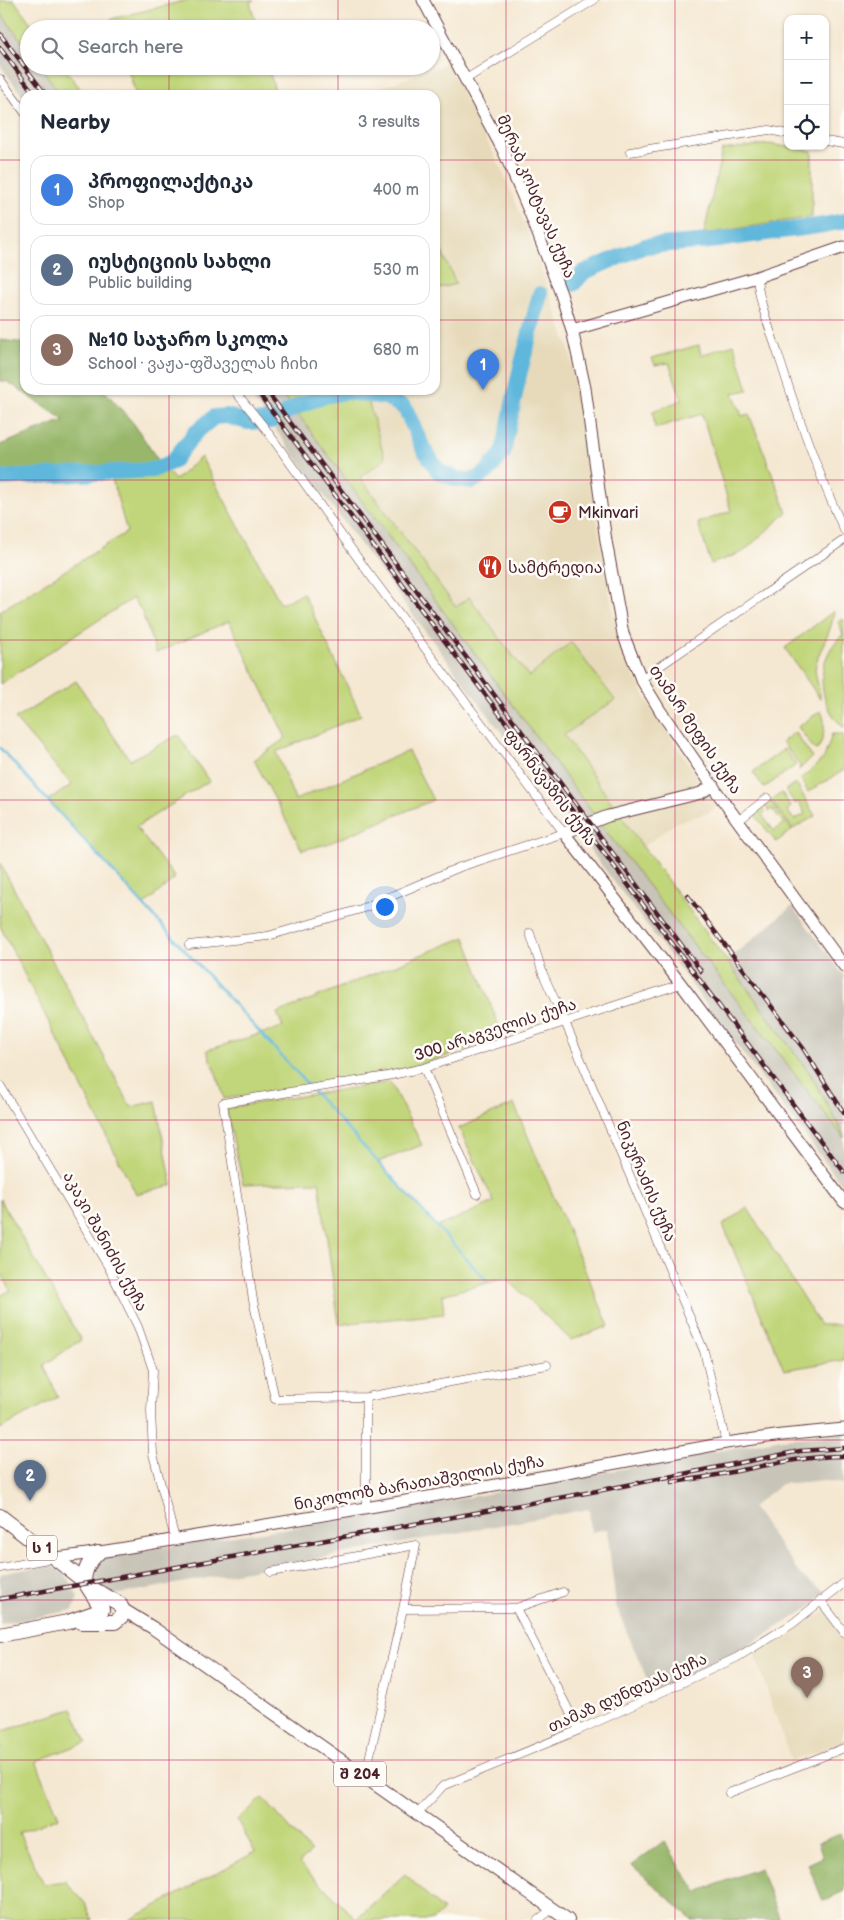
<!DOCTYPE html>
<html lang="en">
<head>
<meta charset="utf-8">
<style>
	body { margin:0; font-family:"Balsamiq Sans","Noto Sans Georgian",sans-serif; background:#f6f6f7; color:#1f2937 }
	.controls { position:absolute; right:15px; top:15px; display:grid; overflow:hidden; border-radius:10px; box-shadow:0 1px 4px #0004 }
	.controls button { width:45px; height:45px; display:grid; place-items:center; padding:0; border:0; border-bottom:1px solid #e0e1e3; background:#fff; color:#1f2937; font:25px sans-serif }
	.you { position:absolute; left:384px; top:906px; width:18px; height:18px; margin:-12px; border:4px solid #fff; border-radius:50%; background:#1a73e8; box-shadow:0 0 0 8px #1a73e833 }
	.badge { display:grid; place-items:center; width:32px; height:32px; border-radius:50%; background:#d93025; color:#fff; font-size:16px; font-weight:700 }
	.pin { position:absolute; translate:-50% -41px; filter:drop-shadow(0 1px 2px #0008) }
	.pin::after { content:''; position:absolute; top:26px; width:18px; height:15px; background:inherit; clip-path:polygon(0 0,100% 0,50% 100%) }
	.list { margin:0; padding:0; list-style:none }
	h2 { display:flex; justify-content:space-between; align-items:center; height:65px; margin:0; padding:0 20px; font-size:21px }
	h2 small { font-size:16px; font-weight:400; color:#747a83 }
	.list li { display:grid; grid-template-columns:32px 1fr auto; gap:15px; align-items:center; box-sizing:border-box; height:70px; margin:0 10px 10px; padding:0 10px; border:1px solid #e0e1e3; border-radius:15px }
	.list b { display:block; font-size:19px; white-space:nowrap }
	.list p { margin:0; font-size:16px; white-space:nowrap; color:#747a83 }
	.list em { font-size:16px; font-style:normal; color:#747a83 }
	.icon { flex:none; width:28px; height:28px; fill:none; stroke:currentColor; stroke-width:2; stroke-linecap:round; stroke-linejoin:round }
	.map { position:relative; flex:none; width:844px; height:1920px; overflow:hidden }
	.search { position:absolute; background:#fff; box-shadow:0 1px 4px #0004; left:20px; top:20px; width:420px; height:55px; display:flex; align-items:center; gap:12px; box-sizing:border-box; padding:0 18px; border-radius:28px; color:#747a83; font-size:19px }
	.panel { position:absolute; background:#fff; box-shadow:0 1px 4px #0004; left:20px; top:90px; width:420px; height:305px; border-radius:15px }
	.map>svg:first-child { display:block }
	.built { fill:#e7daba }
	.industrial { fill:#c8c4b8 }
	.green { fill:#c1d67a; stroke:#867a52 }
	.forest { fill:#98b76a; stroke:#716b4a }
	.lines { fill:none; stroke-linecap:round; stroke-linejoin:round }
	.stream { stroke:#5eb7dc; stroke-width:2.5 }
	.river { stroke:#5eb7dc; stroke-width:16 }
	.street-casing { stroke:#643d44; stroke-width:9 }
	.secondary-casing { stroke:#643d44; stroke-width:13 }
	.primary-casing { stroke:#643d44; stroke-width:14 }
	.highway-casing { stroke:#643d44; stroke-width:16 }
	.street { stroke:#fff; stroke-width:8 }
	.secondary { stroke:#fff; stroke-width:11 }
	.primary { stroke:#fff; stroke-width:12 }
	.highway { stroke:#fff; stroke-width:14 }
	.rail-casing { stroke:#4a1f2b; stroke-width:4.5 }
	.rail { stroke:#fdfcf7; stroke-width:2.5; stroke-dasharray:8; stroke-linecap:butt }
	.grid { fill:none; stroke:#c2185b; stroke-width:1; stroke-opacity:0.55 }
	.labels { text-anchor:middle; stroke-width:5; stroke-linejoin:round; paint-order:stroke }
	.shield { fill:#fdfcf7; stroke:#806168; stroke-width:1 }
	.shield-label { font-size:15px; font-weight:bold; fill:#4a1f2b }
	.street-label { font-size:16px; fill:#4a1f2b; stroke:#fdfcf7 }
	.poi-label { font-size:16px; fill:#4a1f2b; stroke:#fdfcf7; text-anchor:start }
</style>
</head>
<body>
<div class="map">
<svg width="844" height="1920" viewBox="0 0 844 1920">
	<rect width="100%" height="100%" fill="#fdfcf7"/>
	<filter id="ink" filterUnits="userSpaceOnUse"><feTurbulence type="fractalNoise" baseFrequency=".02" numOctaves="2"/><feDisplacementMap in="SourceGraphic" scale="10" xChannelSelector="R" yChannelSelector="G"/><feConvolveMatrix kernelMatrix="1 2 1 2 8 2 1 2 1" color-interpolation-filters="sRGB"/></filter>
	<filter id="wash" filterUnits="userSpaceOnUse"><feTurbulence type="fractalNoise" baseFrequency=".0096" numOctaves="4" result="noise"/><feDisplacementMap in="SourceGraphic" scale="20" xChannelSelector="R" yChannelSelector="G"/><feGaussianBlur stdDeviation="1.12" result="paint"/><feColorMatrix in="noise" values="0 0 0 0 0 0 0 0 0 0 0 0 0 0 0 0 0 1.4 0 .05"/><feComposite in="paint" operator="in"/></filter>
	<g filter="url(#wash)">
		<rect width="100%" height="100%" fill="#f5e8d2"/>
		<path class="built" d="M 447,63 L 501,168 L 531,239 L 571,355 L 583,428 L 604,565 L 615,623 L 631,671 L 653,712 L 718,805 L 710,812 L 677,822 L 643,847 L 564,735 L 571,642 L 529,677 L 469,598 L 457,607 L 360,476 L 385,459 L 365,390 L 435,390 L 435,289 L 456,284 L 439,245 L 435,246 L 435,95 L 381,95 L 378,89 Z
			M 827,1611 L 844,1635 L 844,1744 L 791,1761 L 754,1652 Z"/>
		<path class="industrial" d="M 0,12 L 29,51 L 29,66 L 40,66 L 61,95 L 25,95 L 25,99 L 0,65 Z
			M 246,390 L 280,390 L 611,838 L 844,1138 L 844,1187 L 413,615 Z
			M 792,906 L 844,976 L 844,1135 L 811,1075 L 727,961 Z
			M 844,1434 L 844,1484 L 827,1481 L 781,1484 L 752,1507 L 802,1577 L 826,1592 L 809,1608 L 733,1655 L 652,1691 L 616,1606 L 607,1529 L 591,1532 L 589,1509 L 114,1595 L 102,1588 L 96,1580 L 95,1568 L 101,1558 L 175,1545 L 369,1516 L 782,1439 Z
			M 50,1565 L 65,1574 L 78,1597 L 73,1610 L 0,1624 L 0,1574 Z"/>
		<path class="green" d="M 0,0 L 14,0 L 35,29 L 29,29 L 29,51 L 0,12 Z
			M 188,0 L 254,0 L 250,2 L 257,29 L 114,29 L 111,19 Z
			M 40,66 L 63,66 L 85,95 L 61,95 Z
			M 127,66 L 268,66 L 276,95 L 136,95 Z
			M 769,144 L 812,151 L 812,217 L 704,234 L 722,150 Z
			M 439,245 L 456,284 L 435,289 L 435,246 Z
			M 734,344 L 748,390 L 733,393 L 742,416 L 749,414 L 787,512 L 743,552 L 711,564 L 698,523 L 731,511 L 702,414 L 655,428 L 653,411 L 682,400 L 669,363 L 655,365 L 652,358 L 699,345 L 701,355 Z
			M 280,390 L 365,390 L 385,459 L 360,477 L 456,607 L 469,597 L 529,677 L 571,642 L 615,700 L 564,735 L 643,847 L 811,1075 L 844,1135 L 844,1138 L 611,838 Z
			M 201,457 L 281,604 L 303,593 L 361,715 L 276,752 L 295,800 L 408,751 L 433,800 L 327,844 L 302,850 L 254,760 L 286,738 L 229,621 L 156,653 L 142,612 L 133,598 L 0,684 L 0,611 L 127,532 L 110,472 L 153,470 L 162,466 L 175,480 Z
			M 834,611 C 832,632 821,645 816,664 C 813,676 821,688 820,699 L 785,648 Z
			M 844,619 L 844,728 C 816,702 814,661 843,634 L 838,622 Z
			M 76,681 L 130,760 L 178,735 L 209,781 L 136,827 L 175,878 L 144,905 L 48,800 L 72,785 L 15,719 Z
			M 821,711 C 827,722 824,740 817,750 L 814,749 L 798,727 L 819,712 Z
			M 795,732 L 812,757 L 799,770 L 800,766 L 782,742 Z
			M 832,734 L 841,734 L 844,736 L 844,770 L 808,792 L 801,779 L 824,758 Z
			M 784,749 L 796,765 L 764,788 L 753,772 Z
			M 796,783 L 815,816 L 793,829 L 771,800 L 782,793 L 791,807 L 787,810 L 794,820 L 805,814 L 799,802 L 795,804 L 786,790 Z
			M 769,800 L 792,830 L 776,842 L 753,812 L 761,806 L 765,812 L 762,815 L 774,831 L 784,824 L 772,809 L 769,811 L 764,804 Z
			M 0,863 L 131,1107 L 156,1101 L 172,1185 L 136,1194 L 0,926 Z
			M 465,937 L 503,1037 L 422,1064 L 385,1073 L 224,1099 L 221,1087 L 207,1050 L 283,1027 L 277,1013 Z
			M 390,1082 L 422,1145 L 378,1162 L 437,1227 L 494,1202 L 459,1128 L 514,1104 L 609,1326 L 571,1340 L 506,1278 L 442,1295 L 444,1314 L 339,1324 L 319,1182 L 243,1184 L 226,1108 Z
			M 0,1199 L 81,1340 L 44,1365 L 58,1397 L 0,1429 L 0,1296 L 11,1290 L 0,1271 Z
			M 747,1207 L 820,1325 L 844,1325 L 844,1360 L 784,1370 L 723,1225 Z
			M 72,1709 L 87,1742 L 36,1761 L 59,1817 L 19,1833 L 44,1884 L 65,1881 L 85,1903 L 92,1920 L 0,1920 L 0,1732 Z
			M 263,1798 L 311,1852 L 299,1863 L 356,1919 L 405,1874 L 443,1910 L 433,1920 L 130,1920 L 255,1852 L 237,1820 Z"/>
		<path class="forest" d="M 0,340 L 25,343 L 25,390 L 104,390 L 134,424 L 162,466 L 153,470 L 0,478 L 0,445 L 64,420 L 8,382 L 0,381 Z
			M 840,1834 L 844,1844 L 844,1891 L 823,1901 L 808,1864 L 823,1857 L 818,1843 Z
			M 664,1841 L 697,1892 L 760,1868 L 780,1920 L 692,1920 L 632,1865 Z"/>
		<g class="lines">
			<path class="stream" d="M 0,748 L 309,1086
				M 312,1090 L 487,1281"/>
			<path class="river" d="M 573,284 L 584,272 L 645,246 L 710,241 L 824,225 L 844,221
				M 287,412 L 300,405 L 328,395 L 346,392 L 386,397 L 405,408 L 423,448 L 439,472 L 457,479 L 473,481 L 487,472 L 503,453 L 519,375 L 540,294
				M 0,478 L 153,470 L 172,462 L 195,433 L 214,417 L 226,416 L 248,422 L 271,421"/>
		</g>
	</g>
	<g filter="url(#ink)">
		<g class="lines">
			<g class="street-casing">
				<path id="street" d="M 0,79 L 25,113
					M 466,79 L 594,0
					M 825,141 L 844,144
					M 630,152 L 769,130 L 788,134
					M 757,277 C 759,303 770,329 778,354 C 797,414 818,473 844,530
					M 641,679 L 844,540
					M 738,821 L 767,798
					M 530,933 L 543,974 L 565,1022 L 704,1351 L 726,1443
					M 189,945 L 268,936 L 361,909 L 460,867 L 564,833 L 367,571 L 265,428 L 234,390
					M 424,1068 L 477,1194
					M 0,1085 L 109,1268 L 138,1327 L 153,1370 L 151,1411 L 153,1454 L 175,1539
					M 547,1365 L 366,1397 L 275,1399 L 253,1300 L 223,1103 L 387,1076 L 424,1068 L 681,984
					M 366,1509 L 366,1397
					M 0,1568 L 53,1558
					M 271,1572 L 416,1545 L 403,1609 L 365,1777
					M 820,1600 L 844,1632
					M 516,1608 L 579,1730
					M 403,1609 L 516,1608 L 563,1592
					M 729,1793 L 844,1748
					M 417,1814 L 443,1786 L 579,1730 L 736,1658 L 792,1624 L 844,1583
					M 538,1920 L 552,1909"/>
			</g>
			<g class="secondary-casing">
				<path id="secondary" d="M 423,0 L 504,152 L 530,213 L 561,294 L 572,330 L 585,388 L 606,541 L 623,634 L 641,679 L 661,712 L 719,795 L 844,966
					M 572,330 L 757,277 L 844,247
					M 713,785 L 701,793 L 608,816 L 564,833 L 681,984 L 844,1202
					M 55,1558 C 109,1552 162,1541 215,1533 C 386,1506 556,1474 726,1443 L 782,1435 L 844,1429"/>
			</g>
			<g class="primary-casing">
				<path id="primary" d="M 122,1609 L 153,1628 L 568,1920"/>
			</g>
			<g class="highway-casing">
				<path id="highway" d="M 0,1516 L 84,1581 L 102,1609
					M 84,1581 C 85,1568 89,1562 98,1553
					M 81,1622 L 115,1622 L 122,1616 L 122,1609 L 120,1604 L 91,1588
					M 0,1635 L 68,1622 L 102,1610"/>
			</g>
			<use href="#street" class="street"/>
			<use href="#secondary" class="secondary"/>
			<use href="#primary" class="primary"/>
			<use href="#highway" class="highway"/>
			<g class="rail-casing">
				<path id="rail" d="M 0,34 L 46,95
					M 0,48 L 35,95
					M 256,390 L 844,1172
					M 266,390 L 701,971
					M 688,896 L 803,1048 L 844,1113
					M 672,1482 C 730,1476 786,1456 844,1456
					M 0,1599 L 597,1491 L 800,1451 L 844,1448"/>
			</g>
			<use href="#rail" class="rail"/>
		</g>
	</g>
	<path class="grid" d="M 169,0 L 169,29M 338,0 L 338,29M 506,0 L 506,1920M 675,0 L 675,1920M 169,66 L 169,95M 338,66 L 338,95M 0,160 L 25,160M 435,160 L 844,160M 0,320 L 25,320M 435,320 L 844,320M 169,390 L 169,1920M 338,390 L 338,1920M 0,480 L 844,480M 0,640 L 844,640M 0,800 L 844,800M 0,960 L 844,960M 0,1120 L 844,1120M 0,1280 L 844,1280M 0,1440 L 844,1440M 0,1600 L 844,1600M 0,1760 L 844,1760"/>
	<defs>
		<g id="cafe-disc" transform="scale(1.25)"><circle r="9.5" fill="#c8321e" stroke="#fdfcf7"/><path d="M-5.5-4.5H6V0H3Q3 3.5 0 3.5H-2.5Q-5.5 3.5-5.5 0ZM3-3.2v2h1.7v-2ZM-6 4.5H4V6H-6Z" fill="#fff"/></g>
		<g id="restaurant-disc" transform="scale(1.25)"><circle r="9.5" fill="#c8321e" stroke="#fdfcf7"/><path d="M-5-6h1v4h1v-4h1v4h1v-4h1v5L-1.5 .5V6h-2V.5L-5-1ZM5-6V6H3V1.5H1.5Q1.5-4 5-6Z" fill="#fff"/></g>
	</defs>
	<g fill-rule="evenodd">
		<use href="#cafe-disc" x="560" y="512"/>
		<use href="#restaurant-disc" x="490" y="567"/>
	</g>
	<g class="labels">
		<g class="shield">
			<rect x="27" y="1535.5" width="30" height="25" rx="4"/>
			<rect x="334" y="1761.5" width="52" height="25" rx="4"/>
		</g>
		<g class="shield-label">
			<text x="42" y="1553">ს 1</text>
			<text x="360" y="1779">შ 204</text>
		</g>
		<g class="street-label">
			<text transform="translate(537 196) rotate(67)" y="6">მერაბ კოსტავას ქუჩა</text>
			<text transform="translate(696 729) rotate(56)" y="6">თამარ მეფის ქუჩა</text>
			<text transform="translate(551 787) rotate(53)" y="6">ფარნავაზის ქუჩა</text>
			<text transform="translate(495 1029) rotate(-18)" y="6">300 არაგველის ქუჩა</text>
			<text transform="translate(647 1181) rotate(67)" y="6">ნიკურაძის ქუჩა</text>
			<text transform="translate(106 1241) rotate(61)" y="6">აკაკი შანიძის ქუჩა</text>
			<text transform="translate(419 1482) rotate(-10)" y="6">ნიკოლოზ ბარათაშვილის ქუჩა</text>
			<text transform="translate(627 1692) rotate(-24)" y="6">თამაზ დუნდუას ქუჩა</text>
		</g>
		<g class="poi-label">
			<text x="578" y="518">Mkinvari</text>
			<text x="508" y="573">სამტრედია</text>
		</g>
	</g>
</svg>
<div class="controls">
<button>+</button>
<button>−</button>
<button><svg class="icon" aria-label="locate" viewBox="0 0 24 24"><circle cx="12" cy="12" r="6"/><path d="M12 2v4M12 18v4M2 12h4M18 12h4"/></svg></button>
</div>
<div class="you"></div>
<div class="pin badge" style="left:483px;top:390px;background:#3f7fe0">1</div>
<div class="pin badge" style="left:30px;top:1501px;background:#5c6f8a">2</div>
<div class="pin badge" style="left:807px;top:1698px;background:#8d6e63">3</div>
<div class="search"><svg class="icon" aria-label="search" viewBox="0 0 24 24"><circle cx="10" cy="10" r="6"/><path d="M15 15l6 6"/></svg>Search here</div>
<section class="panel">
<h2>Nearby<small>3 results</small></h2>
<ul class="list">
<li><span class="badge" style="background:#3f7fe0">1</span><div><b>პროფილაქტიკა</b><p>Shop</p></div><em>400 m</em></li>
<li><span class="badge" style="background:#5c6f8a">2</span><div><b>იუსტიციის სახლი</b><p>Public building</p></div><em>530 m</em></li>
<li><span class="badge" style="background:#8d6e63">3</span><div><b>№10 საჯარო სკოლა</b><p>School · ვაჟა-ფშაველას ჩიხი</p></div><em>680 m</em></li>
</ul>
</section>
</div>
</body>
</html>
